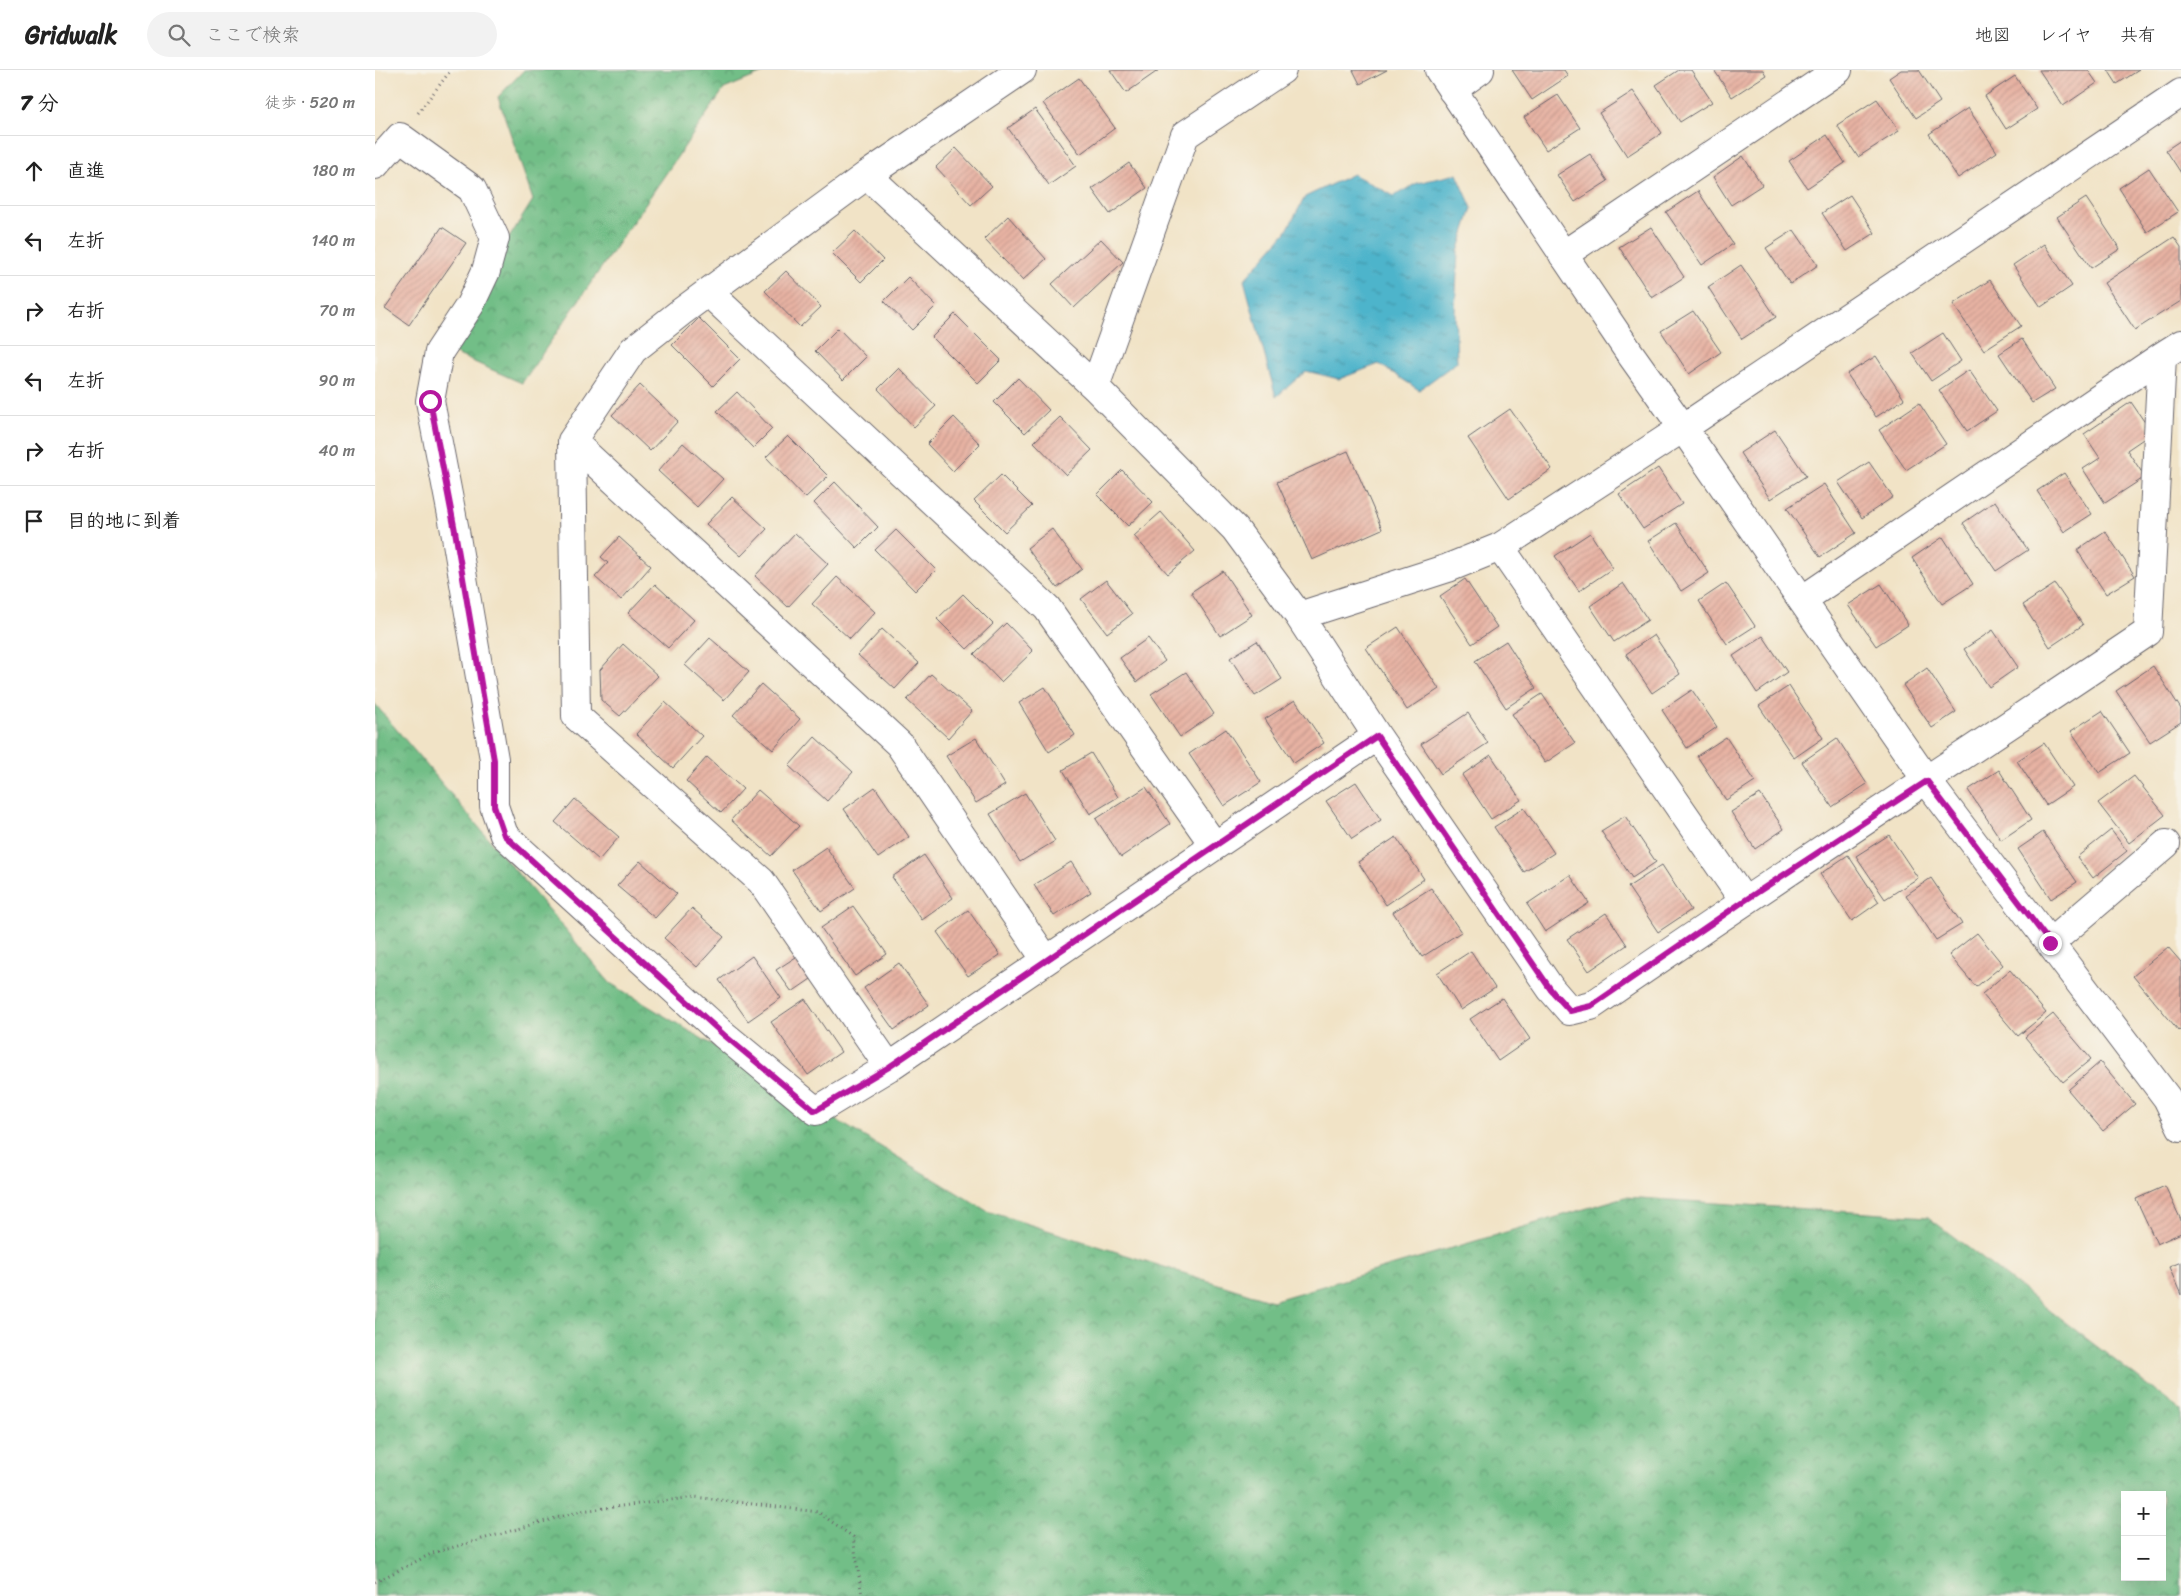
<!DOCTYPE html>
<html lang="ja">
<head>
<meta charset="utf-8">
<style>
	body { margin:0; font-family:Sriracha,"Klee One",sans-serif; background:#f2f2f2; color:#222 }
	.controls { position:absolute; right:15px; bottom:15px; display:grid; overflow:hidden; border-radius:0px; box-shadow:0 5px 20px #0002 }
	.controls button { width:45px; height:45px; display:grid; place-items:center; padding:0; border:0; border-bottom:1px solid #e0e0e0; background:#fff; color:#222; font:25px sans-serif }
	.stop { position:absolute; width:15px; height:15px; margin:-11px; border:4px solid #b5179e; border-radius:50%; background:#fff }
	.stop.end { background:#b5179e; border-color:#fff; box-shadow:0 1px 5px #0008 }
	.list { margin:0; padding:0; list-style:none }
	h2 { display:flex; justify-content:space-between; align-items:center; height:65px; margin:0; padding:0 20px; font-size:21px }
	h2 small { font-size:16px; font-weight:400; color:#767676 }
	.list li { display:grid; grid-template-columns:32px 1fr auto; gap:15px; align-items:center; box-sizing:border-box; height:70px; padding:0 20px; border-top:1px solid #e0e0e0 }
	.list b { display:block; font-size:19px; white-space:nowrap }
	.list em { font-size:16px; font-style:normal; color:#767676 }
	.icon { flex:none; width:28px; height:28px; fill:none; stroke:currentColor; stroke-width:2; stroke-linecap:round; stroke-linejoin:round }
	.map { position:relative; flex:none; width:1806px; height:1526px; overflow:hidden }
	header { display:flex; align-items:center; gap:30px; box-sizing:border-box; height:70px; padding:0 25px; background:#fff; border-bottom:1px solid #e0e0e0 }
	header strong { font-size:24px }
	nav { display:flex; gap:28px; margin-inline-start:auto; font-size:18px }
	.search { width:350px; height:45px; background:#f2f2f2; display:flex; align-items:center; gap:12px; box-sizing:border-box; padding:0 18px; border-radius:28px; color:#767676; font-size:19px }
	main { display:flex }
	aside { flex:1; background:#fff }
	.map>svg:first-child { display:block }
	.forest { fill:url(#forest-crowns); stroke:#4a7061; fill-rule:evenodd }
	.water { fill:url(#water-ripples); stroke:#386b83 }
	.building { fill:url(#building-hatch) }
	.lines { fill:none; stroke-linecap:round; stroke-linejoin:round }
	.minor-casing { stroke:#6a666c; stroke-width:30 }
	.tertiary-casing { stroke:#6a666c; stroke-width:30 }
	.path { stroke:#6a666c; stroke-width:3; stroke-dasharray:1 4; stroke-linecap:butt }
	.minor { stroke:#fff; stroke-width:28 }
	.tertiary { stroke:#fff; stroke-width:28 }
	.route { stroke:#b5179e; stroke-width:6 }
</style>
</head>
<body>
<header>
<strong>Gridwalk</strong>
<div class="search"><svg class="icon" aria-label="search" viewBox="0 0 24 24"><circle cx="10" cy="10" r="6"/><path d="M15 15l6 6"/></svg>ここで検索</div>
<nav><a>地図</a><a>レイヤ</a><a>共有</a></nav>
</header>
<main>
<aside>
<h2>7 分<small>徒歩 · 520 m</small></h2>
<ul class="list">
<li><svg class="icon" aria-label="ahead" viewBox="0 0 24 24"><path d="M12 20V5M6 11l6-6 6 6"/></svg><div><b>直進</b></div><em>180 m</em></li>
<li><svg class="icon" aria-label="left" viewBox="0 0 24 24"><path d="M17 20v-9H6M10 6l-5 5 5 5"/></svg><div><b>左折</b></div><em>140 m</em></li>
<li><svg class="icon" aria-label="right" viewBox="0 0 24 24"><path d="M7 20v-9h11M14 6l5 5-5 5"/></svg><div><b>右折</b></div><em>70 m</em></li>
<li><svg class="icon" aria-label="left" viewBox="0 0 24 24"><path d="M17 20v-9H6M10 6l-5 5 5 5"/></svg><div><b>左折</b></div><em>90 m</em></li>
<li><svg class="icon" aria-label="right" viewBox="0 0 24 24"><path d="M7 20v-9h11M14 6l5 5-5 5"/></svg><div><b>右折</b></div><em>40 m</em></li>
<li><svg class="icon" aria-label="arrive" viewBox="0 0 24 24"><path d="M6 21V4h12l-3 4 3 4H6"/></svg><div><b>目的地に到着</b></div></li>
</ul>
</aside>
<div class="map">
<svg width="1806" height="1526" viewBox="0 0 1806 1526">
	<defs>
		<pattern id="forest-crowns" width="20" height="18" patternUnits="userSpaceOnUse" patternTransform="scale(1.25)"><rect width="20" height="18" fill="#72be87"/><path d="M2 6a3 3 0 1 1 6 0M12 15a3 3 0 1 1 6 0" fill="none" stroke="#5d9a70"/></pattern>
		<pattern id="water-ripples" width="26" height="14" patternUnits="userSpaceOnUse" patternTransform="scale(1.25)"><rect width="26" height="14" fill="#4db4cb"/><path d="M2 4q2-2 4 0t4 0M15 11q2-2 4 0t4 0" fill="none" stroke="#4092a6"/></pattern>
		<pattern id="building-hatch" width="6" height="6" patternUnits="userSpaceOnUse" patternTransform="scale(1.25)"><rect width="6" height="6" fill="#e7b2a3"/><path d="M-1 1l2-2M0 6l6-6M5 7l2-2" fill="none" stroke="#c6998d"/></pattern>
	</defs>
	<rect width="100%" height="100%" fill="#f7f3e8"/>
	<filter id="ink" filterUnits="userSpaceOnUse"><feTurbulence type="fractalNoise" baseFrequency=".02" numOctaves="2"/><feDisplacementMap in="SourceGraphic" scale="10" xChannelSelector="R" yChannelSelector="G"/><feConvolveMatrix kernelMatrix="1 2 1 2 8 2 1 2 1" color-interpolation-filters="sRGB"/></filter>
	<filter id="wash" filterUnits="userSpaceOnUse"><feTurbulence type="fractalNoise" baseFrequency=".0096" numOctaves="4" result="noise"/><feDisplacementMap in="SourceGraphic" scale="20" xChannelSelector="R" yChannelSelector="G"/><feGaussianBlur stdDeviation="1.12" result="paint"/><feColorMatrix in="noise" values="0 0 0 0 0 0 0 0 0 0 0 0 0 0 0 0 0 1.4 0 .05"/><feComposite in="paint" operator="in"/></filter>
	<g filter="url(#wash)">
		<rect width="100%" height="100%" fill="#f1e3c6"/>
		<path class="forest" d="M 149,0 L 395,0 L 349,19 L 147,313 L 65,277 L 158,130 L 123,27 Z
			M 0,634 L 235,913 L 612,1141 L 897,1231 L 1250,1127 L 1553,1147 L 1806,1341 L 1806,1526 L 0,1526 ZM 1750,1425 L 1787,1425 L 1787,1507 L 1750,1507 Z"/>
		<path class="water" d="M 978,104 L 1019,126 L 1042,113 L 1082,104 L 1097,138 L 1083,182 L 1080,242 L 1082,292 L 1044,320 L 1004,294 L 964,309 L 931,301 L 901,327 L 869,210 L 911,162 L 930,127 Z"/>
		<g id="blocks">
			<path class="building" d="M 735,0 L 784,0 L 751,23 Z
				M 978,0 L 1012,0 L 985,14 Z
				M 1137,0 L 1189,0 L 1193,6 L 1157,30 Z
				M 1304,0 L 1316,0 L 1337,32 L 1305,52 L 1281,15 Z
				M 1339,0 L 1388,0 L 1391,5 L 1357,27 Z
				M 1526,0 L 1544,0 L 1565,32 L 1541,48 L 1514,8 Z
				M 1664,0 L 1713,0 L 1722,13 L 1688,36 Z
				M 1733,0 L 1764,0 L 1742,14 Z
				M 1640,6 L 1662,39 L 1631,59 L 1610,26 Z
				M 704,8 L 740,58 L 705,84 L 668,33 Z
				M 1258,21 L 1287,63 L 1252,86 L 1224,43 Z
				M 1183,25 L 1205,58 L 1171,80 L 1149,47 Z
				M 1502,29 L 1524,61 L 1483,87 L 1462,55 Z
				M 1593,38 L 1622,82 L 1583,108 L 1554,64 Z
				M 660,39 L 701,96 L 674,115 L 633,58 Z
				M 1452,65 L 1470,93 L 1432,118 L 1414,91 Z
				M 1806,70 L 1806,103 L 1791,80 Z
				M 581,78 L 617,116 L 596,135 L 561,97 Z
				M 1215,84 L 1233,111 L 1200,132 L 1182,105 Z
				M 1368,86 L 1387,115 L 1356,135 L 1338,107 Z
				M 754,93 L 772,118 L 735,144 L 717,119 Z
				M 1774,98 L 1803,142 L 1772,162 L 1744,118 Z
				M 1323,121 L 1358,174 L 1327,195 L 1291,142 Z
				M 1475,125 L 1500,163 L 1472,181 L 1447,143 Z
				M 1711,128 L 1745,179 L 1716,198 L 1682,147 Z
				M 633,146 L 671,189 L 648,210 L 609,169 Z
				M 67,157 L 91,173 L 34,255 L 10,238 Z
				M 1276,157 L 1309,207 L 1277,228 L 1244,177 Z
				M 1419,160 L 1443,195 L 1415,214 L 1391,178 Z
				M 480,161 L 508,190 L 486,212 L 457,183 Z
				M 1799,167 L 1806,177 L 1806,231 L 1760,260 L 1729,213 Z
				M 726,169 L 748,192 L 699,238 L 677,214 Z
				M 1669,174 L 1697,216 L 1666,237 L 1638,195 Z
				M 1366,195 L 1401,247 L 1367,269 L 1333,217 Z
				M 411,201 L 446,237 L 425,257 L 390,221 Z
				M 533,207 L 561,236 L 537,260 L 509,231 Z
				M 1615,210 L 1646,256 L 1609,280 L 1578,234 Z
				M 1318,241 L 1346,282 L 1314,304 L 1286,261 Z
				M 580,244 L 626,290 L 603,313 L 557,267 Z
				M 324,248 L 365,289 L 338,316 L 297,275 Z
				M 463,258 L 491,287 L 468,310 L 440,281 Z
				M 1568,263 L 1586,291 L 1556,311 L 1537,283 Z
				M 1647,269 L 1680,319 L 1657,333 L 1624,284 Z
				M 1501,286 L 1529,329 L 1501,347 L 1472,304 Z
				M 524,298 L 561,336 L 539,357 L 503,319 Z
				M 1594,300 L 1622,341 L 1592,361 L 1564,320 Z
				M 643,308 L 674,340 L 650,363 L 619,332 Z
				M 265,315 L 303,351 L 275,381 L 237,345 Z
				M 362,322 L 397,359 L 378,378 L 342,341 Z
				M 1756,332 L 1777,363 L 1752,380 L 1770,407 L 1730,433 L 1708,399 L 1725,388 L 1709,364 Z
				M 1544,333 L 1571,374 L 1531,400 L 1504,360 Z
				M 1135,339 L 1177,399 L 1134,429 L 1093,368 Z
				M 579,347 L 605,374 L 578,401 L 552,374 Z
				M 685,347 L 717,380 L 691,405 L 659,372 Z
				M 1400,360 L 1431,406 L 1395,429 L 1365,383 Z
				M 413,366 L 453,406 L 430,428 L 391,387 Z
				M 308,373 L 348,409 L 322,437 L 283,401 Z
				M 973,381 L 1007,459 L 937,490 L 902,412 Z
				M 1494,392 L 1518,427 L 1487,448 L 1463,412 Z
				M 1283,398 L 1307,434 L 1268,459 L 1244,424 Z
				M 747,400 L 778,432 L 753,456 L 722,425 Z
				M 1689,403 L 1717,444 L 1689,462 L 1662,421 Z
				M 626,405 L 657,436 L 630,462 L 599,431 Z
				M 460,412 L 503,457 L 482,478 L 439,433 Z
				M 1449,414 L 1481,463 L 1445,487 L 1412,438 Z
				M 357,427 L 392,459 L 366,486 L 331,454 Z
				M 1620,431 L 1653,480 L 1621,501 L 1588,453 Z
				M 786,442 L 820,481 L 793,504 L 759,466 Z
				M 1301,453 L 1334,503 L 1306,521 L 1273,471 Z
				M 677,459 L 707,499 L 682,518 L 652,478 Z
				M 521,460 L 561,500 L 540,521 L 500,480 Z
				M 1730,461 L 1760,506 L 1731,524 L 1702,480 Z
				M 420,463 L 453,494 L 413,537 L 380,506 Z
				M 1215,463 L 1238,498 L 1204,521 L 1180,486 Z
				M 244,467 L 276,496 L 246,530 L 220,507 L 233,493 L 226,487 Z
				M 1568,467 L 1598,514 L 1567,534 L 1537,488 Z
				M 848,501 L 877,545 L 845,566 L 816,522 Z
				M 462,507 L 500,542 L 475,569 L 437,534 Z
				M 1090,509 L 1122,557 L 1097,574 L 1065,526 Z
				M 731,510 L 757,544 L 732,563 L 706,529 Z
				M 1248,513 L 1273,550 L 1239,572 L 1215,536 Z
				M 1351,513 L 1380,556 L 1352,574 L 1324,531 Z
				M 280,514 L 319,550 L 293,578 L 253,543 Z
				M 1506,514 L 1533,555 L 1501,576 L 1473,535 Z
				M 1680,514 L 1708,555 L 1675,577 L 1648,535 Z
				M 588,524 L 618,554 L 592,579 L 562,549 Z
				M 631,553 L 658,581 L 626,612 L 599,584 Z
				M 1023,557 L 1064,619 L 1032,640 L 991,578 Z
				M 507,559 L 544,593 L 520,619 L 483,585 Z
				M 1618,560 L 1643,597 L 1614,617 L 1589,579 Z
				M 1279,565 L 1305,604 L 1277,623 L 1251,584 Z
				M 1388,566 L 1412,602 L 1382,623 L 1358,586 Z
				M 335,568 L 374,602 L 349,630 L 310,595 Z
				M 773,568 L 790,591 L 762,612 L 745,588 Z
				M 882,571 L 907,609 L 880,626 L 855,588 Z
				M 1131,571 L 1161,618 L 1131,638 L 1100,591 Z
				M 248,574 L 283,606 L 245,646 L 226,630 L 225,600 Z
				M 1778,596 L 1806,639 L 1806,652 L 1775,672 L 1741,621 Z
				M 1552,598 L 1581,642 L 1557,658 L 1528,615 Z
				M 811,602 L 839,644 L 805,667 L 776,624 Z
				M 556,604 L 597,641 L 573,668 L 532,630 Z
				M 386,614 L 425,649 L 398,680 L 358,645 Z
				M 1414,616 L 1448,668 L 1419,688 L 1384,636 Z
				M 670,617 L 700,665 L 674,682 L 644,633 Z
				M 1317,620 L 1342,657 L 1312,678 L 1287,640 Z
				M 1167,624 L 1200,673 L 1170,693 L 1137,644 Z
				M 920,630 L 949,673 L 919,693 L 890,649 Z
				M 290,632 L 327,666 L 298,698 L 261,664 Z
				M 1727,641 L 1755,683 L 1724,703 L 1696,661 Z
				M 1093,643 L 1113,673 L 1066,704 L 1046,674 Z
				M 851,659 L 886,712 L 849,736 L 814,684 Z
				M 440,667 L 478,702 L 452,731 L 414,696 Z
				M 1351,667 L 1380,711 L 1351,730 L 1322,686 Z
				M 601,668 L 630,715 L 601,733 L 571,686 Z
				M 1462,668 L 1492,714 L 1457,737 L 1427,692 Z
				M 1669,673 L 1698,717 L 1671,735 L 1642,691 Z
				M 716,683 L 743,727 L 715,744 L 688,700 Z
				M 1116,685 L 1146,730 L 1116,749 L 1087,705 Z
				M 332,687 L 368,719 L 346,743 L 311,711 Z
				M 1624,700 L 1656,750 L 1626,770 L 1593,720 Z
				M 1759,706 L 1790,745 L 1754,773 L 1723,733 Z
				M 981,712 L 1006,750 L 977,769 L 951,731 Z
				M 500,717 L 534,767 L 503,788 L 469,739 Z
				M 771,717 L 795,754 L 746,787 L 721,749 Z
				M 383,720 L 424,756 L 396,786 L 356,750 Z
				M 650,723 L 680,771 L 645,792 L 615,744 Z
				M 1385,724 L 1409,759 L 1380,779 L 1356,742 Z
				M 200,729 L 244,767 L 224,790 L 180,752 Z
				M 1149,738 L 1179,783 L 1149,802 L 1119,757 Z
				M 1250,746 L 1281,792 L 1257,808 L 1226,761 Z
				M 1736,760 L 1752,781 L 1718,808 L 1702,787 Z
				M 1668,762 L 1702,812 L 1676,829 L 1643,779 Z
				M 1514,765 L 1543,808 L 1510,829 L 1481,786 Z
				M 1021,767 L 1049,809 L 1011,835 L 983,792 Z
				M 451,777 L 480,818 L 446,841 L 417,800 Z
				M 549,785 L 578,828 L 547,850 L 517,807 Z
				M 1473,785 L 1504,832 L 1477,851 L 1445,804 Z
				M 265,791 L 302,824 L 280,848 L 242,816 Z
				M 696,792 L 716,822 L 679,846 L 659,815 Z
				M 1287,795 L 1316,840 L 1283,862 L 1253,817 Z
				M 1195,805 L 1214,833 L 1170,862 L 1152,834 Z
				M 1556,808 L 1587,854 L 1561,870 L 1531,825 Z
				M 1056,818 L 1086,862 L 1047,887 L 1018,842 Z
				M 478,836 L 512,884 L 480,906 L 446,858 Z
				M 317,838 L 349,867 L 322,897 L 289,868 Z
				M 593,840 L 625,885 L 593,906 L 562,862 Z
				M 1231,843 L 1252,875 L 1214,901 L 1192,869 Z
				M 1602,863 L 1628,895 L 1601,917 L 1574,885 Z
				M 1793,877 L 1806,892 L 1806,959 L 1804,961 L 1758,906 Z
				M 1096,881 L 1120,918 L 1086,940 L 1062,903 Z
				M 377,886 L 406,928 L 373,951 L 344,910 Z
				M 421,887 L 436,909 L 417,922 L 401,900 Z
				M 524,893 L 554,935 L 519,960 L 489,918 Z
				M 1635,900 L 1671,943 L 1643,966 L 1607,924 Z
				M 1127,928 L 1155,969 L 1123,991 L 1095,949 Z
				M 430,929 L 466,982 L 433,1005 L 396,952 Z
				M 1678,944 L 1716,989 L 1688,1012 L 1650,967 Z
				M 1725,992 L 1760,1034 L 1728,1061 L 1693,1020 Z
				M 1790,1116 L 1806,1150 L 1806,1163 L 1782,1174 L 1761,1129 Z
				M 1806,1192 L 1806,1225 L 1794,1197 Z"/>
		</g>
	</g>
	<g filter="url(#ink)">
		<use href="#blocks" fill-opacity="0" stroke="#6a666c" stroke-width="1"/>
		<g class="lines">
			<g class="minor-casing">
				<path id="minor" d="M 647,0 L 492,105 L 306,242 L 258,280 L 197,371 L 201,646 L 386,811 L 514,997 L 1002,666
					M 1077,20 L 1105,0
					M 0,95 L 25,67 L 97,119 L 120,168 L 111,201 L 95,235 L 64,282 L 55,331 L 80,461 L 119,689 L 119,736 L 129,765 L 349,965 L 441,1041 L 514,997
					M 492,105 L 720,317 L 860,459 L 924,546 L 1002,666 L 1176,919 L 1195,941 L 1216,936 C 1400,809 1587,687 1773,562 L 1787,286 L 1806,274
					M 1188,185 L 1463,0
					M 333,222 L 672,538 L 839,775
					M 720,317 L 810,65 L 907,0
					M 197,371 L 524,674 L 671,890
					M 1125,477 L 1369,831
					M 1427,530 L 1787,286
					M 924,546 L 1073,498 L 1125,477 L 1308,358
					M 1552,711 L 1792,1028 L 1806,1057
					M 1675,873 L 1791,774"/>
			</g>
			<g class="tertiary-casing">
				<path id="tertiary" d="M 1064,0 L 1254,282 L 1308,358 L 1552,711
					M 1308,358 L 1806,23"/>
			</g>
			<path class="path" d="M 43,43 L 76,0
				M 0,1512 L 58,1483 L 206,1441 L 320,1427 L 443,1442 L 478,1467 L 487,1526"/>
			<use href="#minor" class="minor"/>
			<use href="#tertiary" class="tertiary"/>
		</g>
	</g>
	<g class="lines" filter="url(#ink)">
		<path class="route" d="M 55,331 L 80,461 L 119,690 L 119,736 L 129,765 L 349,965 L 440,1041 L 514,997 L 1002,666 L 1176,920 L 1195,941 L 1216,936 L 1369,831 L 1552,711 L 1675,873"/>
	</g>
</svg>
<div class="controls">
<button>+</button>
<button>−</button>
</div>
<div class="stop" style="left:55px;top:331px"></div>
<div class="stop end" style="left:1675px;top:873px"></div>
</div>
</main>
</body>
</html>
